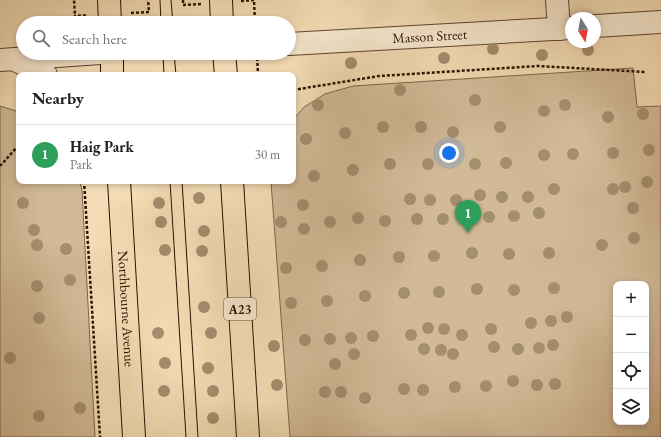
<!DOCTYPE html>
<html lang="en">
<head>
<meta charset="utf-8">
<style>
	body { margin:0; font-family:"EB Garamond",serif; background:#f2f2f2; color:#202124 }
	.controls { position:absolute; right:12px; bottom:12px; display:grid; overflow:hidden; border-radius:8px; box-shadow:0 2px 6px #0003 }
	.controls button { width:36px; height:36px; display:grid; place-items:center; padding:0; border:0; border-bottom:1px solid #e0e0e0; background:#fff; color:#202124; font:20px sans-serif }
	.compass { position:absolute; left:565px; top:12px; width:36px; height:36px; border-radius:50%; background:#fff; box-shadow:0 2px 6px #0003; rotate:169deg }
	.you { position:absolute; left:449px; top:153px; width:14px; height:14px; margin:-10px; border:3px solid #fff; border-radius:50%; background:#1a73e8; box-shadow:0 0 0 6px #1a73e833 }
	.badge { display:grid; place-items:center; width:26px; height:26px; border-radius:50%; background:#8f2418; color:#fff; font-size:13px; font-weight:700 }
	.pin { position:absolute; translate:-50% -33px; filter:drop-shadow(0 1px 2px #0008) }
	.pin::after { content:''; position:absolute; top:21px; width:14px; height:12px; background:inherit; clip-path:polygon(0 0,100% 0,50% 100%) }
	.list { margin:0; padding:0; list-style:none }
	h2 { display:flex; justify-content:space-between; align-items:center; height:52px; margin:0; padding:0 16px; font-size:17px }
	h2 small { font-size:13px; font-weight:400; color:#757577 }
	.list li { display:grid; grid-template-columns:26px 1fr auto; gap:12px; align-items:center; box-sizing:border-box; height:60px; padding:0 16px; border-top:1px solid #e0e0e0 }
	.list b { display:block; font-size:15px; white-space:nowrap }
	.list p { margin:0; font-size:13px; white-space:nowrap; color:#757577 }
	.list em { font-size:13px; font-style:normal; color:#757577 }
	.icon { flex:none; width:22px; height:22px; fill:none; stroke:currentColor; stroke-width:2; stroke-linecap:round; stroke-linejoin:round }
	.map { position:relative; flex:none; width:661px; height:437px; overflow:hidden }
	.search { position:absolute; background:#fff; box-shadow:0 2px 6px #0003; left:16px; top:16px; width:280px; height:44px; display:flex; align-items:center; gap:10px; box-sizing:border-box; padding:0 14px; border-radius:22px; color:#757577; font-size:15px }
	.panel { position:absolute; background:#fff; box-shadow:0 2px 6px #0003; left:16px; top:72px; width:280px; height:112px; border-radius:8px }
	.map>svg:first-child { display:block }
	.green { fill:#d2ba97; stroke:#7e654c; fill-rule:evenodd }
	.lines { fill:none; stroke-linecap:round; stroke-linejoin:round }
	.minor-casing { stroke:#5d432e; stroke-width:24 }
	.highway-casing { stroke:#2b1000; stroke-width:24 }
	.path { stroke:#2b1000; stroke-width:2.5; stroke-dasharray:3 2; stroke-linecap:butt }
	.minor { stroke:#f8e9d0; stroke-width:22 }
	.highway { stroke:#f4ddb6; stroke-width:22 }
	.tram { stroke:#2b1000; stroke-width:1 }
	.tree { fill:#a58d6f }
	.labels { text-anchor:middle; stroke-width:3.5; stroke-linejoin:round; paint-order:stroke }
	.shield { fill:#f8e9d0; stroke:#68513e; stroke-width:1 }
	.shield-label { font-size:13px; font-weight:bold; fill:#2b1000 }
	.street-label { font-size:14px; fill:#2b1000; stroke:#f8e9d0 }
</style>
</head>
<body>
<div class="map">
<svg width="661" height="437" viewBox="0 0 661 437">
	<rect width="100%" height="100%" fill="#f4ddb6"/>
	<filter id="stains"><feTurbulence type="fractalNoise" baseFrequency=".005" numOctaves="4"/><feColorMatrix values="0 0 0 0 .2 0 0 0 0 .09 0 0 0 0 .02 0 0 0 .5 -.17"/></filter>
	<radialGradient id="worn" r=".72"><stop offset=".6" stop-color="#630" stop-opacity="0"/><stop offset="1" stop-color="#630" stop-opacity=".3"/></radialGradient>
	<path class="green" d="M 633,68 L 637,107 L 661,106 L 661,437 L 290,437 L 271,182 L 271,181 L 293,181 L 293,120 L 304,107 L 325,94 L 353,86 ZM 616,284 L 646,284 L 646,422 L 616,422 Z
		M 0,106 L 19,112 L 19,181 L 80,181 L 82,190 L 95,437 L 0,437 Z"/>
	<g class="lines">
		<g class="minor-casing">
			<g id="minor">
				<path d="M 557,0 L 559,29"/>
				<path d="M 595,26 L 661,22"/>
				<path id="s1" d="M 289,44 L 571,28"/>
				<path d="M 0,60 L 100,53"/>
				<path d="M 15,60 L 46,75"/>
			</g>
		</g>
		<g class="highway-casing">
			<g id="highway">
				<path d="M 109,0 L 110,23"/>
				<path d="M 221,0 L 222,23"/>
				<path d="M 112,53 L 112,75"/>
				<path d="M 224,53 L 226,75"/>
				<path id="s2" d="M 119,181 L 134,437"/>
				<path d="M 232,181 L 248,437"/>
			</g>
		</g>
		<path class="path" d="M 183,0 L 183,5 L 201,4
			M 241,1 L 254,0 L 255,23
			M 131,13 L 149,12 L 148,0
			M 72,23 L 75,16 L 74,0
			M 76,23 L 75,16 L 88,15
			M 257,53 L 258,75
			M 293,90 L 379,76 L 538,66 L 646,72
			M 0,166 L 19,145
			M 84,181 L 100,437"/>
		<use href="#minor" class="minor"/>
		<use href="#highway" class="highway"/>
		<path class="tram" d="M 160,0 L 161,23
			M 171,0 L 173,23
			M 163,53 L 164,75
			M 174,53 L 176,75
			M 170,181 L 186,437
			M 182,181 L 198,437"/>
	</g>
	<g class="tree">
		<circle cx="493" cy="49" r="6"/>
		<circle cx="588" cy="50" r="6"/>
		<circle cx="542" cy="55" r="6"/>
		<circle cx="444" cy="58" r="6"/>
		<circle cx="351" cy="63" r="6"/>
		<circle cx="400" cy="90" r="6"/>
		<circle cx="475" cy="100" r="6"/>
		<circle cx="318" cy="105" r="6"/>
		<circle cx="565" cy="105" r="6"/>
		<circle cx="544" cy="111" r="6"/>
		<circle cx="643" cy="114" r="6"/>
		<circle cx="608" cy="117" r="6"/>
		<circle cx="383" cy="127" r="6"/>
		<circle cx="421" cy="127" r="6"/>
		<circle cx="500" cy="127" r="6"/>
		<circle cx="453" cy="132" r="6"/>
		<circle cx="345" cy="133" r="6"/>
		<circle cx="306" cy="139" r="6"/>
		<circle cx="649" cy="150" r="6"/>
		<circle cx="613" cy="153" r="6"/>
		<circle cx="573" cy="154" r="6"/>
		<circle cx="544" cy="155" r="6"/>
		<circle cx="506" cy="163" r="6"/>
		<circle cx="390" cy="164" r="6"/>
		<circle cx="428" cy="164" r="6"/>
		<circle cx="475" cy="164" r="6"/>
		<circle cx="353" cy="170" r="6"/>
		<circle cx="314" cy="176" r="6"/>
		<circle cx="647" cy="182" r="6"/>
		<circle cx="625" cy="187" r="6"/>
		<circle cx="554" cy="189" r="6"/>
		<circle cx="613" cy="189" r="6"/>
		<circle cx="480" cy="195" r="6"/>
		<circle cx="502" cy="197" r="6"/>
		<circle cx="528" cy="197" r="6"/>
		<circle cx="199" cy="198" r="6"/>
		<circle cx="410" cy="199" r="6"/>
		<circle cx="430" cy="200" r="6"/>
		<circle cx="456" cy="200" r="6"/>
		<circle cx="23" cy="203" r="6"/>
		<circle cx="159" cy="203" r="6"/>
		<circle cx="303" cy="205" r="6"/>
		<circle cx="633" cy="208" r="6"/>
		<circle cx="539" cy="213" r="6"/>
		<circle cx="466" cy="214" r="6"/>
		<circle cx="514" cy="216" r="6"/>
		<circle cx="489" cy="217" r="6"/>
		<circle cx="358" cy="218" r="6"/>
		<circle cx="417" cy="219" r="6"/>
		<circle cx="443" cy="219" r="6"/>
		<circle cx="385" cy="221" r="6"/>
		<circle cx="161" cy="222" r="6"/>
		<circle cx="281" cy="222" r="6"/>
		<circle cx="330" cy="222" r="6"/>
		<circle cx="304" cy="229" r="6"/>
		<circle cx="34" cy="230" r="6"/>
		<circle cx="204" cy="231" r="6"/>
		<circle cx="634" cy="238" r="6"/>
		<circle cx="37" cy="245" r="6"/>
		<circle cx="602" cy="245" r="6"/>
		<circle cx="66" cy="249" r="6"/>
		<circle cx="165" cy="250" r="6"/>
		<circle cx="202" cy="251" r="6"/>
		<circle cx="472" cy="253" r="6"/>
		<circle cx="549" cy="253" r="6"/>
		<circle cx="509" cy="254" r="6"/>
		<circle cx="434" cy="256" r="6"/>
		<circle cx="399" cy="257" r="6"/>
		<circle cx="360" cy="260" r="6"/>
		<circle cx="322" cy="266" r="6"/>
		<circle cx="286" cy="268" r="6"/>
		<circle cx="70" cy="280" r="6"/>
		<circle cx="37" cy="286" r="6"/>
		<circle cx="554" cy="288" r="6"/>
		<circle cx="477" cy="289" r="6"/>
		<circle cx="514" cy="290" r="6"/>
		<circle cx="439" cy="292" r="6"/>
		<circle cx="404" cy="293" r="6"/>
		<circle cx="365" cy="296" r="6"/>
		<circle cx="327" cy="301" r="6"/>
		<circle cx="291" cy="303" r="6"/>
		<circle cx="204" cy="307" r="6"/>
		<circle cx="567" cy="317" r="6"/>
		<circle cx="39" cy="318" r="6"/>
		<circle cx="551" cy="321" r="6"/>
		<circle cx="531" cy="323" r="6"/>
		<circle cx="428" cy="328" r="6"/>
		<circle cx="444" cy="329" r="6"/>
		<circle cx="491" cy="329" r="6"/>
		<circle cx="158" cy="333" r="6"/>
		<circle cx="211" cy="333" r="6"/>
		<circle cx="411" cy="335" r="6"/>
		<circle cx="462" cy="335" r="6"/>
		<circle cx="373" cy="336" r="6"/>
		<circle cx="351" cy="338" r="6"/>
		<circle cx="330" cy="339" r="6"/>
		<circle cx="305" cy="340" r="6"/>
		<circle cx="553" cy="345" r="6"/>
		<circle cx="274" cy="346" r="6"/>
		<circle cx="494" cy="347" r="6"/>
		<circle cx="539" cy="348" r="6"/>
		<circle cx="424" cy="349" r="6"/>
		<circle cx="518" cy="349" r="6"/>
		<circle cx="441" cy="350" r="6"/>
		<circle cx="354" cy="354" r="6"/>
		<circle cx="453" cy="354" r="6"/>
		<circle cx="10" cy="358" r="6"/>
		<circle cx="165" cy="363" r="6"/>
		<circle cx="335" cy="364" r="6"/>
		<circle cx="208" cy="368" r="6"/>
		<circle cx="513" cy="381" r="6"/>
		<circle cx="555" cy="384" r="6"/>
		<circle cx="277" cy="385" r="6"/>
		<circle cx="537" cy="385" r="6"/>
		<circle cx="486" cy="386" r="6"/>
		<circle cx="455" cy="387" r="6"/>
		<circle cx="404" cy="389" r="6"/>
		<circle cx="423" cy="390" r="6"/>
		<circle cx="164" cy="391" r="6"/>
		<circle cx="213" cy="391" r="6"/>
		<circle cx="325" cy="392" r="6"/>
		<circle cx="341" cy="392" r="6"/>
		<circle cx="365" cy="398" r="6"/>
		<circle cx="80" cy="408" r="6"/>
		<circle cx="39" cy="416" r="6"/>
		<circle cx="213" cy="418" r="6"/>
	</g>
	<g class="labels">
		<rect class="shield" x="224" y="298" width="32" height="22" rx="3"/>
		<g class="shield-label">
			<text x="240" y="314">A23</text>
		</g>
		<g class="street-label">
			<text dy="5" stroke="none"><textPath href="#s1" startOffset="141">Masson Street</textPath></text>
			<text dy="5" stroke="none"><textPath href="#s2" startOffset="128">Northbourne Avenue</textPath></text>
		</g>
	</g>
	<rect width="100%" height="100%" filter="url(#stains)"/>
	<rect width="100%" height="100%" fill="url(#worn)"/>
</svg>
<div class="controls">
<button>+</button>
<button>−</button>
<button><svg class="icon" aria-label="locate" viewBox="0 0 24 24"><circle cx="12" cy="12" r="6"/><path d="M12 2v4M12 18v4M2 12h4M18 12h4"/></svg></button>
<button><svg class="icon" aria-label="layers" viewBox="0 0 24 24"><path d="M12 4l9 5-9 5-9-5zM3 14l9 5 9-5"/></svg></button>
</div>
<svg class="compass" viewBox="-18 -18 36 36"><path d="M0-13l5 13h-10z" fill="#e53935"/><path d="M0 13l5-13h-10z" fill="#757577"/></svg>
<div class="you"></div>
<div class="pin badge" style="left:468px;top:233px;background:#2e9e5b">1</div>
<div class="search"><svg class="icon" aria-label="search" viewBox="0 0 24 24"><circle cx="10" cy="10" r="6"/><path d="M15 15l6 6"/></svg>Search here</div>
<section class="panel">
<h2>Nearby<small></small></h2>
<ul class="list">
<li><span class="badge" style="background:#2e9e5b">1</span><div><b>Haig Park</b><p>Park</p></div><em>30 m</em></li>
</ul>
</section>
</div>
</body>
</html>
